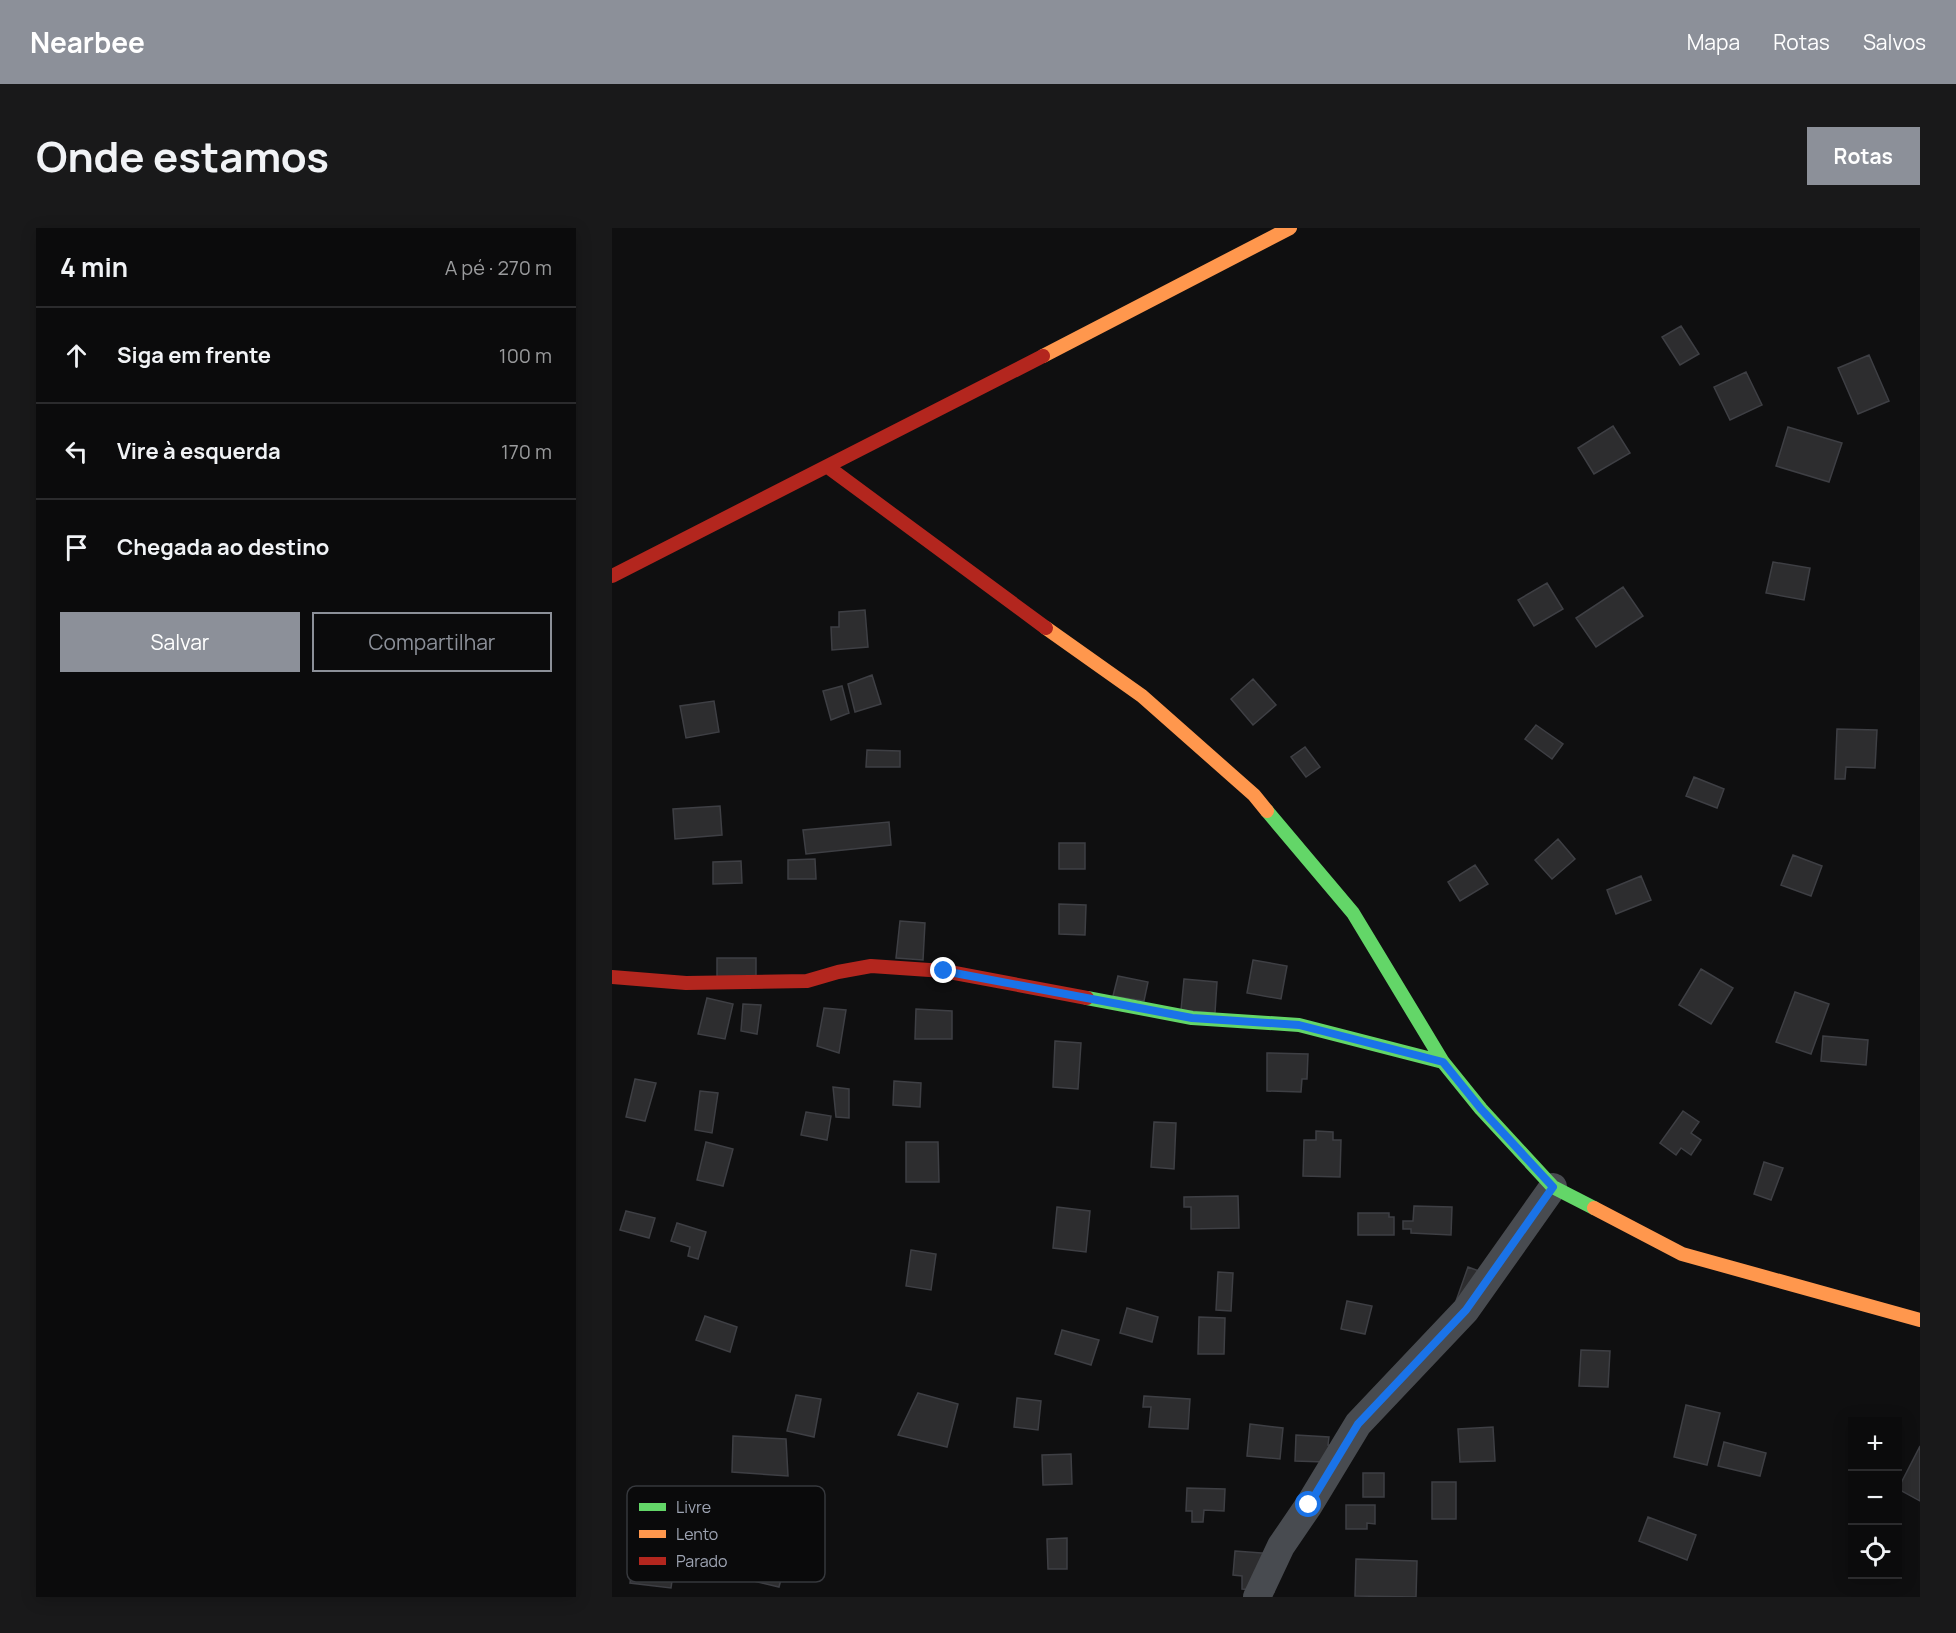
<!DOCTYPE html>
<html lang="pt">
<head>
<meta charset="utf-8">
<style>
	body { margin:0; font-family:Manrope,sans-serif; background:#19191a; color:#f1f3f6 }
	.controls { position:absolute; right:18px; bottom:18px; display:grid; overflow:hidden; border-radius:0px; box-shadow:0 3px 15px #0003 }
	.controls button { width:54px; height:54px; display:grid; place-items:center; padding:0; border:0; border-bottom:2px solid #2b2b2d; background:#0b0b0c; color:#f1f3f6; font:30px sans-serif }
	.stop { position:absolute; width:18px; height:18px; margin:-14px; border:4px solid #1a73e8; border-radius:50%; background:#fff }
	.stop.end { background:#1a73e8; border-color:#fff; box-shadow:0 2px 6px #0008 }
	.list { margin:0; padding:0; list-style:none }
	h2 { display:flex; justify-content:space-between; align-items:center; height:78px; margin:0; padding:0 24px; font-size:26px }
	h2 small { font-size:20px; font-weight:400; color:#9a9b9d }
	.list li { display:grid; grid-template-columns:39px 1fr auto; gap:18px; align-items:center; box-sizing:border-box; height:96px; padding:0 24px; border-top:2px solid #2b2b2d }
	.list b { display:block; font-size:22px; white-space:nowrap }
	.list em { font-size:20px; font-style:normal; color:#9a9b9d }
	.actions { display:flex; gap:12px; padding:18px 24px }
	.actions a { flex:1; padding:14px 0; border:2px solid #8c9099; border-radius:0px; text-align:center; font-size:21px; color:#8c9099 }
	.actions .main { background:#8c9099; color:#fff }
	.icon { flex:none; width:33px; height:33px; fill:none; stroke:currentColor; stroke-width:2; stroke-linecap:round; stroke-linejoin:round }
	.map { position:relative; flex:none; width:1308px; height:1369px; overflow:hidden; border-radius:0px }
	header { display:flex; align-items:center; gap:36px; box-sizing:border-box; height:84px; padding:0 30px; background:#8c9099; color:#fff }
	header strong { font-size:28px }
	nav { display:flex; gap:33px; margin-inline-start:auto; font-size:21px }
	.intro { display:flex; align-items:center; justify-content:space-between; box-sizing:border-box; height:144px; padding:0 36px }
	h1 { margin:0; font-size:42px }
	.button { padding:15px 27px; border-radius:0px; background:#8c9099; color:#fff; font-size:21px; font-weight:700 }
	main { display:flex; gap:36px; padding:0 36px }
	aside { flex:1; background:#0b0b0c; border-radius:0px; box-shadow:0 3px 15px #0003 }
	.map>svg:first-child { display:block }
	.building { fill:#2d2d2f; stroke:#3e3f44; stroke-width:1.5 }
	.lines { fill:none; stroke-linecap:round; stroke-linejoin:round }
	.street { stroke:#484b50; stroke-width:28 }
	.fast { stroke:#63d668; stroke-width:14 }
	.slow { stroke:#ff974d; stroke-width:14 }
	.jam { stroke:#b3261e; stroke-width:14 }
	.route { stroke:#1a73e8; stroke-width:8 }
	.key { fill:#0a0a0b; stroke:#36383d; stroke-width:1.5 }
	.key-label { font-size:16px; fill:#9ea4b3 }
</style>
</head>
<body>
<header>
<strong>Nearbee</strong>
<nav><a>Mapa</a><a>Rotas</a><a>Salvos</a></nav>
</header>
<div class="intro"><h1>Onde estamos</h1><a class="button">Rotas</a></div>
<main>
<aside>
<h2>4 min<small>A pé · 270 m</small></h2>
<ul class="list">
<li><svg class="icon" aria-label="ahead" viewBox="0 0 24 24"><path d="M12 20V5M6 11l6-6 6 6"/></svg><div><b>Siga em frente</b></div><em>100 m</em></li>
<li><svg class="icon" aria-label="left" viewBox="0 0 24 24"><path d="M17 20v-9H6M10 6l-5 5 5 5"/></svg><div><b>Vire à esquerda</b></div><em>170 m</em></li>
<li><svg class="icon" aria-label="arrive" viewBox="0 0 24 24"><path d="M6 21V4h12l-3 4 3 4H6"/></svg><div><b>Chegada ao destino</b></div></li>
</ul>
<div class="actions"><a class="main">Salvar</a><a>Compartilhar</a></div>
</aside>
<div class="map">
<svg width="1308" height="1369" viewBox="0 0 1308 1369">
	<rect width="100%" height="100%" fill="#0f0f10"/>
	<path class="building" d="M 1069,98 L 1087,126 L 1068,137 L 1050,109 Z
		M 1257,127 L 1277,173 L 1246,186 L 1226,140 Z
		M 1134,144 L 1150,177 L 1118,192 L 1102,159 Z
		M 1001,198 L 1018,225 L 982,246 L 966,220 Z
		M 1176,199 L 1230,215 L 1217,254 L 1164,238 Z
		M 1161,334 L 1198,340 L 1192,372 L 1154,365 Z
		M 935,355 L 951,381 L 922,398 L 906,372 Z
		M 1011,359 L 1031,388 L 984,419 L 964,390 Z
		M 253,382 L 256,419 L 220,422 L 219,399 L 227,399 L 227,384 Z
		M 260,447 L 269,476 L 243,484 L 236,456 Z
		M 641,451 L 664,477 L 641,497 L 619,471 Z
		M 230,458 L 237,485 L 219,492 L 211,463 Z
		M 102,473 L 107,504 L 74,510 L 68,478 Z
		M 924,497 L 951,516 L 940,531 L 913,511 Z
		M 1225,501 L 1265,502 L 1263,540 L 1234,539 L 1233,551 L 1223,551 Z
		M 693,519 L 708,539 L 694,549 L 679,529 Z
		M 255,522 L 288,523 L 288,539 L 254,539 Z
		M 1082,549 L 1112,561 L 1105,580 L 1074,568 Z
		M 108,578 L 110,607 L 63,611 L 61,581 Z
		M 277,594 L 279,617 L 194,626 L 191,602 Z
		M 946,611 L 963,631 L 940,651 L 923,632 Z
		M 447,615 L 473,615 L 473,641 L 447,641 Z
		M 1181,627 L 1210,638 L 1199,668 L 1169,657 Z
		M 203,631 L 204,651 L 176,651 L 176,632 Z
		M 129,633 L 130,655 L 101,656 L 101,634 Z
		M 863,637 L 876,656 L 848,673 L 836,654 Z
		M 1029,648 L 1039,672 L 1004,686 L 995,662 Z
		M 447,676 L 474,677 L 473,707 L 447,706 Z
		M 288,693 L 313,695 L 311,732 L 284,730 Z
		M 105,730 L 144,730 L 144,759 L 105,750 Z
		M 641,732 L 675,738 L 669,771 L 635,765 Z
		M 1089,741 L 1121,760 L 1099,796 L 1067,777 Z
		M 506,748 L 536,754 L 532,773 L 501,768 Z
		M 572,751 L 605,754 L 603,785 L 569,782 Z
		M 1183,764 L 1217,776 L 1199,826 L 1164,814 Z
		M 95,770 L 121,776 L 113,811 L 86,806 Z
		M 131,776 L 149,777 L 145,806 L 129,803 Z
		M 212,780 L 234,782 L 227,825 L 205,818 Z
		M 304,781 L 340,783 L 340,811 L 303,811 Z
		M 1211,808 L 1256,812 L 1254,837 L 1209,833 Z
		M 443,813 L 469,815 L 466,861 L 441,859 Z
		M 655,825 L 696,826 L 695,851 L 690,851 L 689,864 L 655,863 Z
		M 23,851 L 44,855 L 33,893 L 14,889 Z
		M 282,853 L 309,855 L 308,879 L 281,877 Z
		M 221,859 L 237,861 L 237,890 L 224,889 Z
		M 88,863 L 106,865 L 100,905 L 83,902 Z
		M 1071,883 L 1087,894 L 1079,905 L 1089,912 L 1079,927 L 1069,920 L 1064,927 L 1048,915 Z
		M 194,884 L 219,888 L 215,912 L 189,907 Z
		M 542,894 L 564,895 L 562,941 L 539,939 Z
		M 704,903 L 721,904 L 721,912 L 729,912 L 728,949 L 691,948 L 692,912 L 704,912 Z
		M 94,914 L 121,921 L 111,958 L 85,952 Z
		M 294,914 L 326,914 L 327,954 L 294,954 Z
		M 1152,934 L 1171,940 L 1159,972 L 1142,966 Z
		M 626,968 L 627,1000 L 579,1001 L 579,979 L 572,979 L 572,969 Z
		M 802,978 L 840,979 L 839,1007 L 799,1005 L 799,1001 L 791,1001 L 791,993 L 801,993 Z
		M 445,979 L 478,983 L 474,1024 L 441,1020 Z
		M 14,983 L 43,990 L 37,1010 L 8,1002 Z
		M 746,985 L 777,985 L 777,989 L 782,989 L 782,1007 L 746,1007 Z
		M 65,995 L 94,1004 L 86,1031 L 76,1028 L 78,1019 L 59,1013 Z
		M 299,1022 L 324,1026 L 319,1062 L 294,1058 Z
		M 856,1039 L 878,1047 L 844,1073 Z
		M 606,1044 L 621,1045 L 619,1083 L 604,1082 Z
		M 735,1073 L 760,1078 L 753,1106 L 729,1101 Z
		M 515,1080 L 546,1089 L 540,1114 L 508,1105 Z
		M 93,1088 L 125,1099 L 118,1124 L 84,1112 Z
		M 587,1089 L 613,1090 L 612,1126 L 586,1126 Z
		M 450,1102 L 487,1112 L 479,1137 L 443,1126 Z
		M 969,1122 L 998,1123 L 996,1159 L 967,1158 Z
		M 306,1165 L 346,1176 L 335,1219 L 286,1207 Z
		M 184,1167 L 209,1171 L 202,1209 L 175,1203 Z
		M 532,1168 L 578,1171 L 576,1201 L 537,1199 L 539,1179 L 531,1179 Z
		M 405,1170 L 429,1173 L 426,1202 L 402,1199 Z
		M 1074,1177 L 1108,1185 L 1095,1237 L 1062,1229 Z
		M 638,1196 L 671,1200 L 668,1231 L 635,1228 Z
		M 881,1199 L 883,1233 L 848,1234 L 846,1201 Z
		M 684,1207 L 717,1209 L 716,1217 L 728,1218 L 713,1234 L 683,1233 Z
		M 121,1208 L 174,1211 L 176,1248 L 120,1244 Z
		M 1112,1214 L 1154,1225 L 1148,1248 L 1106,1238 Z
		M 1308,1218 L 1308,1273 L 1286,1261 Z
		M 459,1226 L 460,1256 L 431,1257 L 430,1227 Z
		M 751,1245 L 772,1245 L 772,1269 L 751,1269 Z
		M 820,1254 L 844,1254 L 844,1291 L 820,1291 Z
		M 575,1260 L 613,1261 L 612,1283 L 592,1282 L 591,1294 L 580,1294 L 580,1283 L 574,1283 Z
		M 734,1277 L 763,1277 L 763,1296 L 755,1295 L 755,1301 L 734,1301 Z
		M 1036,1289 L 1084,1307 L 1075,1332 L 1027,1313 Z
		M 455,1310 L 455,1341 L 436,1341 L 435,1311 Z
		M 136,1319 L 175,1328 L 167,1359 L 129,1350 Z
		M 623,1323 L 665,1326 L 662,1364 L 630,1361 L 630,1348 L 621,1347 Z
		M 22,1327 L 63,1332 L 59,1360 L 18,1355 Z
		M 744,1331 L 805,1333 L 804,1369 L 743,1368 Z"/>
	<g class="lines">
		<path class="street" d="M 645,1369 L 669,1318 L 697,1277 L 746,1196 L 854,1082 L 941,959"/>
		<path class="fast" d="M 655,583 L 741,685 L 831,834 L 869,881 L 941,959 L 982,980
			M 475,770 L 580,790 L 687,797 L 831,834"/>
		<path class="slow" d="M 431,128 L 678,0
			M 434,400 L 530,468 L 642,567 L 655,583
			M 982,980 L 1070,1026 L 1308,1092"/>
		<path class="jam" d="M 216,239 L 434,400
			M 0,348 L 431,128
			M 0,749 L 74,755 L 195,753 L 226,744 L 259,738 L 332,743 L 475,770"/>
	</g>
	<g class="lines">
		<path class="route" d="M 332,743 L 580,790 L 687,797 L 831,834 L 869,881 L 941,959 L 854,1082 L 746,1196 L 697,1277"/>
	</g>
	<rect x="15" y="1258" width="198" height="96" rx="9" class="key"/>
	<rect x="27" y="1275" width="27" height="8" fill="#63d668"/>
	<rect x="27" y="1302" width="27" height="8" fill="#ff974d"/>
	<rect x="27" y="1329" width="27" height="8" fill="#b3261e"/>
	<g class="key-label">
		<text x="64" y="1285">Livre</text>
		<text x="64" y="1312">Lento</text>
		<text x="64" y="1339">Parado</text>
	</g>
</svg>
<div class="controls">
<button>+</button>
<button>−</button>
<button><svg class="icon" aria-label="locate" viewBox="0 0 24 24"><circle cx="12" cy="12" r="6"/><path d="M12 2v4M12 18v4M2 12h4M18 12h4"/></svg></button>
</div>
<div class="stop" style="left:697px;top:1277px"></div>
<div class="stop end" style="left:332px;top:743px"></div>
</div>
</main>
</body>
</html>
